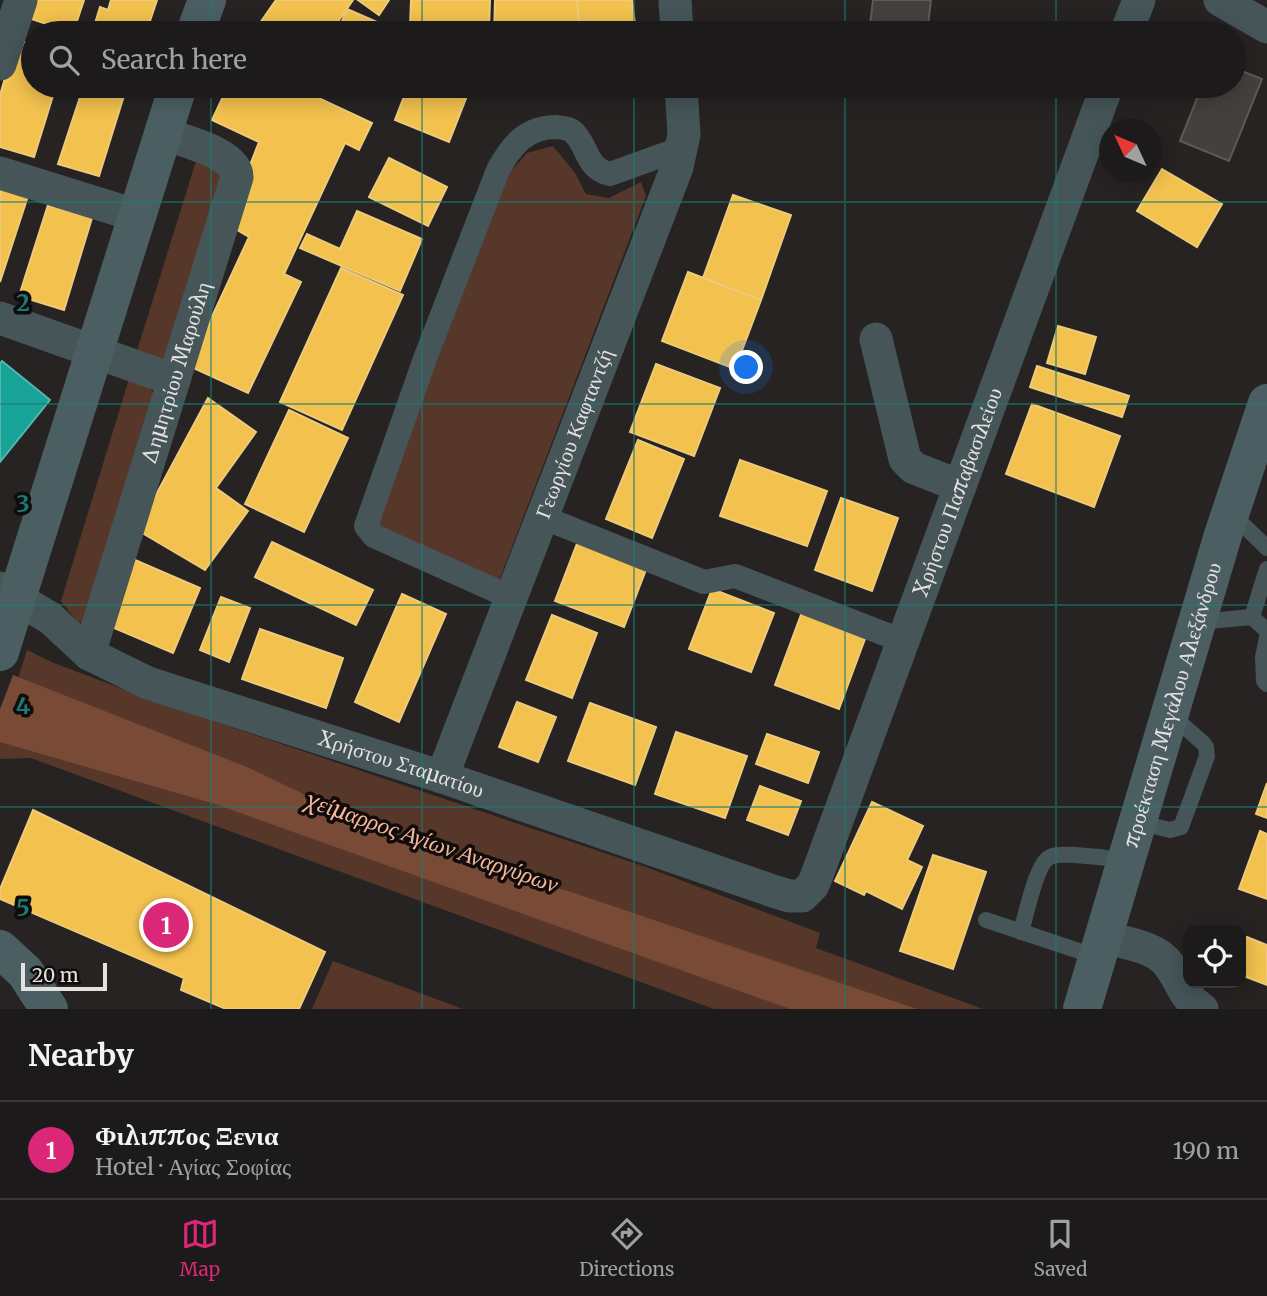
<!DOCTYPE html>
<html lang="en">
<head>
<meta charset="utf-8">
<style>
	body { margin:0; font-family:Merriweather,serif; background:#252323; color:#f1f3f6 }
	.controls { position:absolute; right:21px; bottom:21px; display:grid; overflow:hidden; border-radius:14px; box-shadow:0 4px 18px #0003 }
	.controls button { width:63px; height:63px; display:grid; place-items:center; padding:0; border:0; border-bottom:2px solid #3a3839; background:#1c1a1a; color:#f1f3f6; font:35px sans-serif }
	.compass { position:absolute; left:1099px; top:119px; width:63px; height:63px; border-radius:50%; background:#1c1a1a; box-shadow:0 4px 18px #0003; rotate:314deg }
	.scale { position:absolute; left:21px; bottom:18px; width:86px; box-sizing:border-box; padding-left:7px; border:4px solid #e5e1e0; border-top:0; font-size:19px; line-height:24px; white-space:nowrap; color:#e5e1e0; -webkit-text-stroke:5px #0f0c0b; paint-order:stroke }
	.you { position:absolute; left:747px; top:368px; width:24px; height:24px; margin:-18px; border:5px solid #fff; border-radius:50%; background:#1a73e8; box-shadow:0 0 0 10px #1a73e833 }
	.badge { display:grid; place-items:center; width:46px; height:46px; border-radius:50%; background:#db2777; color:#fff; font-size:23px; font-weight:700 }
	.pin { position:absolute; translate:-50% -50%; border:4px solid #fff; box-shadow:0 2px 7px #0006 }
	.list { margin:0; padding:0; list-style:none }
	h2 { display:flex; justify-content:space-between; align-items:center; height:91px; margin:0; padding:0 28px; font-size:30px }
	h2 small { font-size:23px; font-weight:400; color:#a0a1a2 }
	.list li { display:grid; grid-template-columns:46px 1fr auto; gap:21px; align-items:center; box-sizing:border-box; height:98px; padding:0 28px; border-top:2px solid #3a3839 }
	.list b { display:block; font-size:26px; white-space:nowrap }
	.list p { margin:0; font-size:23px; white-space:nowrap; color:#a0a1a2 }
	.list em { font-size:23px; font-style:normal; color:#a0a1a2 }
	.icon { flex:none; width:38px; height:38px; fill:none; stroke:currentColor; stroke-width:2; stroke-linecap:round; stroke-linejoin:round }
	.map { position:relative; flex:none; width:1267px; height:1009px; overflow:hidden }
	.search { position:absolute; background:#1c1a1a; box-shadow:0 4px 18px #0003; left:21px; right:21px; top:21px; height:77px; display:flex; align-items:center; gap:18px; box-sizing:border-box; padding:0 24px; border-radius:38px; color:#a0a1a2; font-size:26px }
	.sheet { height:189px; background:#1c1a1a }
	nav { display:flex; justify-content:space-around; align-items:center; box-sizing:border-box; height:98px; border-top:2px solid #3a3839; background:#1c1a1a; font-size:19px; color:#a0a1a2 }
	nav a { display:grid; justify-items:center; gap:4px }
	nav .on { color:#db2777 }
	.map>svg:first-child { display:block }
	.green { fill:#573729 }
	.water { fill:#794b37 }
	.homes { fill:#f2c14e; stroke:#eecb7a; stroke-width:2 }
	.public { fill:#17a398; stroke:#55b6ae; stroke-width:2 }
	.building { fill:#43403e; stroke:#5d5a59; stroke-width:2 }
	.lines { fill:none; stroke-linecap:round; stroke-linejoin:round }
	.service { stroke:#455558; stroke-width:16 }
	.pedestrian { stroke:#455558; stroke-width:24 }
	.minor { stroke:#455558; stroke-width:33 }
	.secondary { stroke:#4b5f63; stroke-width:38 }
	.grid { fill:none; stroke:#1a7b74; stroke-width:2; stroke-opacity:0.55 }
	.labels { text-anchor:middle; stroke-width:7; stroke-linejoin:round; paint-order:stroke }
	.street-label { font-size:21px; fill:#e5e1e0; stroke:#0f0c0b }
	.water-label { font-size:23px; font-style:italic; fill:#f8b79b; stroke:#0f0c0b }
	.grid-label { font-size:23px; text-anchor:middle; font-weight:bold; fill:#1a7b74; stroke:#0f0c0b; stroke-width:7; stroke-linejoin:round; paint-order:stroke }
</style>
</head>
<body>
<div class="map">
<svg width="1267" height="1009" viewBox="0 0 1267 1009">
	<rect width="100%" height="100%" fill="#262322"/>
	<path class="green" d="M 553,146 L 575,173 L 586,194 L 609,198 L 641,182 L 646,196 L 499,581 L 375,525 L 506,177 L 527,153 Z
		M 196,161 L 223,175 L 169,356 L 161,360 L 136,354 Z
		M 129,379 L 146,385 L 156,395 L 84,622 L 81,623 L 77,621 L 61,601 Z
		M 27,650 L 54,663 L 160,703 L 646,867 L 820,933 L 816,948 L 983,1009 L 714,1009 L 31,758 L 0,759 L 0,734 Z
		M 333,961 L 463,1009 L 312,1009 Z"/>
	<path class="water" d="M 13,675 L 247,767 L 397,839 L 574,893 L 917,1009 L 790,1009 L 215,804 L 0,742 L 0,709 Z"/>
	<path class="homes" d="M 34,0 L 84,0 L 73,33 L 29,18 Z
		M 111,0 L 157,0 L 146,33 L 92,33 L 100,7 L 108,10 Z
		M 276,0 L 353,0 L 330,33 L 253,33 Z
		M 358,0 L 389,0 L 379,15 Z
		M 411,0 L 490,0 L 489,31 L 410,27 Z
		M 495,0 L 577,0 L 579,26 L 521,26 L 521,33 L 494,33 Z
		M 577,0 L 632,0 L 636,33 L 580,33 Z
		M 347,9 L 402,33 L 343,33 L 338,31 Z
		M 23,42 L 33,45 L 33,86 L 56,86 L 34,157 L 0,147 L 0,95 L 8,68 Z
		M 127,86 L 99,176 L 58,164 L 82,91 L 69,86 Z
		M 228,86 L 253,86 L 276,96 L 281,86 L 293,86 L 372,123 L 359,150 L 345,143 L 284,274 L 301,282 L 248,393 L 189,366 L 249,237 L 227,224 L 259,142 L 212,120 Z
		M 408,86 L 530,86 L 467,96 L 449,142 L 395,120 Z
		M 389,158 L 447,187 L 428,226 L 369,197 Z
		M 1162,169 L 1222,204 L 1197,247 L 1137,211 Z
		M 0,180 L 30,190 L 0,282 Z
		M 733,195 L 791,215 L 761,300 L 703,278 Z
		M 48,205 L 92,218 L 64,310 L 19,296 Z
		M 357,211 L 422,239 L 400,291 L 300,248 L 307,234 L 340,249 Z
		M 341,268 L 403,295 L 342,430 L 280,402 Z
		M 688,272 L 761,300 L 735,369 L 662,341 Z
		M 1058,326 L 1096,337 L 1085,374 L 1047,363 Z
		M 656,364 L 720,388 L 694,456 L 630,432 Z
		M 1037,366 L 1129,396 L 1122,417 L 1030,387 Z
		M 208,398 L 256,432 L 216,488 L 248,511 L 205,570 L 137,530 Z
		M 1032,404 L 1120,436 L 1094,507 L 1006,474 Z
		M 289,410 L 348,438 L 304,532 L 245,504 Z
		M 638,440 L 684,459 L 652,538 L 606,519 Z
		M 740,460 L 827,491 L 807,546 L 720,516 Z
		M 841,498 L 898,518 L 872,591 L 815,570 Z
		M 578,541 L 647,567 L 624,627 L 555,601 Z
		M 272,542 L 373,590 L 356,625 L 255,577 Z
		M 135,560 L 200,588 L 173,653 L 107,625 Z
		M 712,589 L 774,613 L 751,672 L 689,649 Z
		M 402,594 L 446,614 L 399,722 L 355,702 Z
		M 221,597 L 250,608 L 229,662 L 200,650 Z
		M 802,612 L 866,636 L 839,709 L 775,685 Z
		M 552,615 L 597,633 L 572,698 L 526,680 Z
		M 260,629 L 343,658 L 326,708 L 242,679 Z
		M 517,702 L 556,717 L 538,762 L 499,747 Z
		M 590,703 L 656,727 L 635,785 L 568,761 Z
		M 676,732 L 747,756 L 725,818 L 655,794 Z
		M 767,734 L 819,752 L 808,783 L 756,764 Z
		M 1267,783 L 1267,818 L 1256,814 Z
		M 760,786 L 801,801 L 788,835 L 747,820 Z
		M 872,802 L 923,826 L 907,860 L 922,867 L 902,909 L 866,891 L 864,895 L 835,881 Z
		M 33,810 L 325,952 L 299,1009 L 226,1009 L 181,990 L 184,978 L 0,899 L 0,889 Z
		M 1260,831 L 1267,834 L 1267,899 L 1239,889 Z
		M 933,855 L 986,872 L 953,969 L 900,951 Z
		M 1247,937 L 1267,945 L 1267,985 L 1241,975 L 1241,953 Z"/>
	<path class="public" d="M 2,361 L 50,400 L 0,462 L 0,364 Z"/>
	<path class="building" d="M 873,0 L 931,0 L 927,33 L 869,33 Z
		M 1234,68 L 1262,79 L 1229,161 L 1180,141 L 1202,86 L 1234,86 Z"/>
	<g class="lines">
		<path class="service" d="M 1231,513 L 1267,548
			M 1252,617 L 1267,569
			M 1198,622 L 1252,617 L 1267,631
			M 1267,637 L 1263,657 L 1264,681 L 1267,684
			M 1137,822 L 1170,830 L 1181,827 L 1207,756 L 1206,747 L 1203,743 L 1170,714
			M 986,920 L 1097,957
			M 1021,932 C 1026,916 1036,863 1050,857 C 1061,851 1111,859 1126,860"/>
		<path class="pedestrian" d="M 542,517 L 704,582 L 735,576 L 903,641
			M 510,597 L 374,536 L 366,526 L 426,356 L 498,170 C 511,146 526,127 556,127 C 564,128 571,128 576,135 C 589,150 587,169 610,174 L 682,148"/>
		<g class="minor">
			<path d="M 675,0 L 677,33"/>
			<path d="M 1220,0 L 1267,27"/>
			<path d="M 1126,33 L 1139,0"/>
			<path d="M 0,64 L 21,0"/>
			<path d="M 0,173 L 138,216"/>
			<path d="M 0,318 L 174,380"/>
			<path d="M 876,339 L 905,459 L 914,468 L 960,486"/>
			<path id="s1" d="M 0,588 L 50,618 L 89,654 L 148,683 L 442,777 L 773,891 L 789,896 L 802,896 L 813,885 L 817,875 L 1107,86"/>
			<path id="s2" d="M 89,654 L 237,177 C 237,153 183,141 164,134"/>
			<path id="s3" d="M 442,777 L 677,167 L 684,135 L 681,86"/>
			<path d="M 1103,937 C 1124,943 1156,946 1169,965 C 1182,982 1182,996 1202,1009"/>
		</g>
		<g class="secondary">
			<path d="M 195,33 L 207,0"/>
			<path d="M 0,652 L 178,86"/>
			<path d="M 0,949 L 25,972 L 49,1009"/>
			<path id="s4" d="M 1082,1009 L 1223,535 L 1267,403"/>
		</g>
	</g>
	<path class="grid" d="M 211,0 L 211,33M 422,0 L 422,33M 634,0 L 634,33M 845,0 L 845,33M 1056,0 L 1056,33M 211,86 L 211,1009M 422,86 L 422,1009M 634,86 L 634,1009M 845,86 L 845,1009M 1056,86 L 1056,1009M 0,202 L 1267,202M 0,404 L 1267,404M 0,605 L 1267,605M 0,807 L 1267,807"/>
	<g class="labels">
		<g class="street-label">
			<text dy="7" stroke="none"><textPath href="#s2" startOffset="294">Δημητρίου Μαρούλη</textPath></text>
			<text dy="7" stroke="none"><textPath href="#s3" startOffset="368">Γεωργίου Καφταντζή</textPath></text>
			<text dy="7" stroke="none"><textPath href="#s1" startOffset="1300">Χρήστου Παπαβασιλείου</textPath></text>
			<text dy="7" stroke="none"><textPath href="#s4" startOffset="317">προέκταση Μεγάλου Αλεξάνδρου</textPath></text>
			<text dy="7" stroke="none"><textPath href="#s1" startOffset="443">Χρήστου Σταματίου</textPath></text>
		</g>
		<g class="water-label">
			<text transform="translate(432 842) rotate(19)" y="8">χείμαρρος Αγίων Αναργύρων</text>
		</g>
	</g>
	<g class="grid-label">
		<text x="23" y="311">2</text>
		<text x="23" y="512">3</text>
		<text x="23" y="714">4</text>
		<text x="23" y="916">5</text>
	</g>
</svg>
<div class="controls">
<button><svg class="icon" aria-label="locate" viewBox="0 0 24 24"><circle cx="12" cy="12" r="6"/><path d="M12 2v4M12 18v4M2 12h4M18 12h4"/></svg></button>
</div>
<svg class="compass" viewBox="-18 -18 36 36"><path d="M0-13l5 13h-10z" fill="#e53935"/><path d="M0 13l5-13h-10z" fill="#a0a1a2"/></svg>
<div class="scale">20 m</div>
<div class="you"></div>
<div class="pin badge" style="left:166px;top:925px">1</div>
<div class="search"><svg class="icon" aria-label="search" viewBox="0 0 24 24"><circle cx="10" cy="10" r="6"/><path d="M15 15l6 6"/></svg>Search here</div>
</div>
<section class="sheet">
<h2>Nearby<small></small></h2>
<ul class="list">
<li><span class="badge">1</span><div><b>Φιλιππος Ξενια</b><p>Hotel · Αγίας Σοφίας</p></div><em>190 m</em></li>
</ul>
</section>
<nav>
<a class="on"><svg class="icon" aria-label="map" viewBox="0 0 24 24"><path d="M3 6l6-2 6 2 6-2v14l-6 2-6-2-6 2zM9 4v14M15 6v14"/></svg>Map</a>
<a><svg class="icon" aria-label="directions" viewBox="0 0 24 24"><path d="M12 3l9 9-9 9-9-9zM9 14v-3h6M13 9l2 2-2 2"/></svg>Directions</a>
<a><svg class="icon" aria-label="saved" viewBox="0 0 24 24"><path d="M7 4h10v16l-5-4-5 4z"/></svg>Saved</a>
</nav>
</body>
</html>
